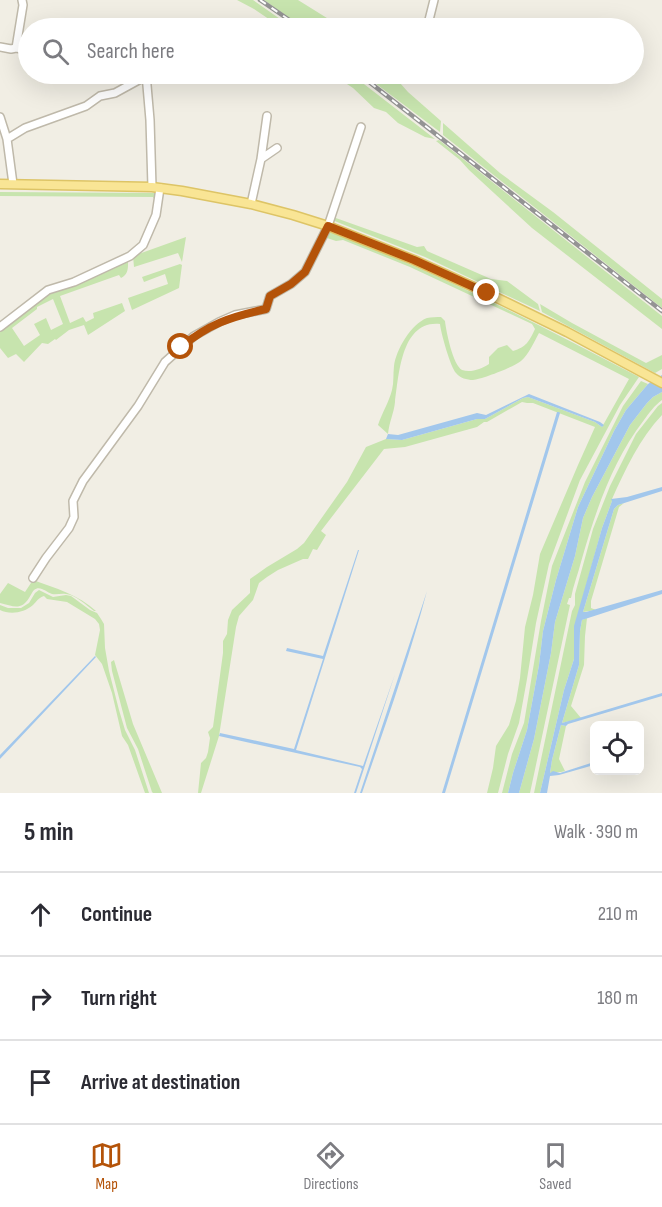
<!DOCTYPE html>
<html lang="en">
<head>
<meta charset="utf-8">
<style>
	body { margin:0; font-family:"Sofia Sans Condensed",sans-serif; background:#f7f7f7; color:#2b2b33 }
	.controls { position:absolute; right:18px; bottom:18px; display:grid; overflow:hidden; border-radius:9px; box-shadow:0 6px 24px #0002 }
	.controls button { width:54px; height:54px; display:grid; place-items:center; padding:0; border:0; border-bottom:2px solid #e1e1e2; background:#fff; color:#2b2b33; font:30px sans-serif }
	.stop { position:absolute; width:18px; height:18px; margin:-14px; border:4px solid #b45309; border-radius:50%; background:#fff }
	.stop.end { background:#b45309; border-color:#fff; box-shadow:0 2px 6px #0008 }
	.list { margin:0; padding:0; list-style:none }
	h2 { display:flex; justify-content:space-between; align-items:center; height:78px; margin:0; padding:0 24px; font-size:26px }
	h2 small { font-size:20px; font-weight:400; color:#7c7c81 }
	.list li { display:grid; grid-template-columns:39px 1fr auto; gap:18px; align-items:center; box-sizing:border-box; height:84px; padding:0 24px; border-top:2px solid #e1e1e2 }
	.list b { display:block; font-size:22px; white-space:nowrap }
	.list em { font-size:20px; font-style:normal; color:#7c7c81 }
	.icon { flex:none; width:33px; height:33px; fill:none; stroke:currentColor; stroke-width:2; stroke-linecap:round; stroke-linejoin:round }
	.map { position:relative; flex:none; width:662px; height:793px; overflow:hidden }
	.search { position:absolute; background:#fff; box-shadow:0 6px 24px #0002; left:18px; right:18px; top:18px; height:66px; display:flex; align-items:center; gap:15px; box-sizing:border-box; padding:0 21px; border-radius:33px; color:#7c7c81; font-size:22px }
	.sheet { height:330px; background:#fff }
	nav { display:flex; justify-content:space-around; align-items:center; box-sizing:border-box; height:84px; border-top:2px solid #e1e1e2; background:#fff; font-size:16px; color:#7c7c81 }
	nav a { display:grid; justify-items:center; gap:3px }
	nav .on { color:#b45309 }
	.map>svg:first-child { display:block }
	.green { fill:#c7e4ae; fill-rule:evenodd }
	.water { fill:#a2c7ec }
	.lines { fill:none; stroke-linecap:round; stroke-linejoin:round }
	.minor-casing { stroke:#bfb9aa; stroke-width:10 }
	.major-casing { stroke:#ddc466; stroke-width:11 }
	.minor { stroke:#fff; stroke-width:7 }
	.major { stroke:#f9e595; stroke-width:8 }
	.rail-casing { stroke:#949494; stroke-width:4.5 }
	.rail { stroke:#fff; stroke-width:2; stroke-dasharray:7; stroke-linecap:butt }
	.route { stroke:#b45309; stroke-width:8 }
</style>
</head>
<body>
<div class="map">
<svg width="662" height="793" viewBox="0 0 662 793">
	<rect width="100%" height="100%" fill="#f1eee4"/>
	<path class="green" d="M 237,0 L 253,0 L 293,28 L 282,28 L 254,9 Z
		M 264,0 L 298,0 L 343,28 L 303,28 Z
		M 332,74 L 351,74 L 435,139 L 425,137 L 398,123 L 386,112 L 374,108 L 353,88 Z
		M 363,74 L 392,74 L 408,92 L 441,121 L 440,132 Z
		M 443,123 L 500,173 L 553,212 L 662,299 L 662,308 L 443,135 Z
		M 439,140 L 662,316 L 662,329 L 532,228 L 469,170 L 460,160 L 436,141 Z
		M 0,192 L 156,193 L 157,196 L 152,216 L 155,200 L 153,197 L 0,196 Z
		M 333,217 L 417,247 L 424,246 L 427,251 L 491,279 L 507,281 L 538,304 L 540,311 L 425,257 L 332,220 Z
		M 327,231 C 435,270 537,324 639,377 L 620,405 L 580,480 L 549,564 L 536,623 L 527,679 L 519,723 L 508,754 L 498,793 L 487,793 L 493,768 L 496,746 L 509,725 L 516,701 L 520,678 L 525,627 L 533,595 L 540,554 L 578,465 L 595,427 L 533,403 L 527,403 L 522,402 L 487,422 L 484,422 L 477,427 L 405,447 L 384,449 L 321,531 L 326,535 L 317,550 L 313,549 L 308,559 L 303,559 L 278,570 L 267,577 L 259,583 L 253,600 L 239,616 L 236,627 L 219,736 L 201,793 L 198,793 L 201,763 L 206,758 L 208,752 L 210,738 L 208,732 L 213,727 L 223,653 L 223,641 L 227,634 L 228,620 L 232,610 L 250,593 L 250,579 L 267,567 L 297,549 L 304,543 L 347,482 L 366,447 L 386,439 L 402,440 L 477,419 L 485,419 L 523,398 L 528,397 L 595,422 L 602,427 L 629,379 L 539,333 C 534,342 529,354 521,361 C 514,367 482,379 473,380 C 467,380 460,378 456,373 C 451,368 441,334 440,324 C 401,320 399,375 395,402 C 394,413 389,422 388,434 L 378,425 C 382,413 389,402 392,390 C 394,382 393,374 394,366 C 396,350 411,324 427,318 C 431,317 437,317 441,317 L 445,321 C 446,331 453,365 462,370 C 471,373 481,369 489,364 L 489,357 L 498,348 L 507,345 L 513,351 C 526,347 529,342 535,329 L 532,324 L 410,267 L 343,240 L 336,241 L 324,237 Z
		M 186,237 L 182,262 L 178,253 L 134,267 L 133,256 Z
		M 128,258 C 128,267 129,274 121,278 L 119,275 L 60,296 L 70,323 L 83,317 L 86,322 L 94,318 L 93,313 L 122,303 L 125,311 L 88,335 L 84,325 L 69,330 L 56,340 L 55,339 L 48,344 L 42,343 L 24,362 L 16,354 L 8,358 L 0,348 L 0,330 L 49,291 ZM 53,299 L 63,324 L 51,330 L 46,318 L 34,324 L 40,335 L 24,346 L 12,328 L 37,309 L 37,307 Z
		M 180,264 L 182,265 L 179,288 L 132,310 L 128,298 L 168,284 L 165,274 L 144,282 L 142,277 Z
		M 540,304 L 572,323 L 646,363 L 662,355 L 662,369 L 655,373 L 542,312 Z
		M 641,381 L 648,384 L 626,410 L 614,431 L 578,507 L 556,580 L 543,631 L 539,665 L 527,730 L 513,773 L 508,793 L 502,793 L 512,754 L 524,723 L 541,621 L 552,566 L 585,482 L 623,406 Z
		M 662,392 L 662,400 C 654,406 649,413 644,420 C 612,461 595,513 581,562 C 578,574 573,586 571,598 L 569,598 L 567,604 L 570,605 L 530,793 L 519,793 L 534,739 L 551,653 L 555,622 L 575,556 L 583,518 L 592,497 L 630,425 L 647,403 L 653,397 Z
		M 662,403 L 662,415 C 640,438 625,470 612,499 L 612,501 L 602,528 L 575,626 L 574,659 L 564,690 L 540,793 L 534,793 L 572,611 L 575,605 L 575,594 L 593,529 L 610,486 L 636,434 L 658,406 Z
		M 624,503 L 619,507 L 591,601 L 591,608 L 596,610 L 583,612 L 614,509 L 618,505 Z
		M 33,580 C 55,588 79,595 96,611 L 94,611 C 86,605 76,595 66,594 C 61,593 57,595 52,594 C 46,592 40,585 34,590 C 32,592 31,595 29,598 C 21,611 13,606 0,603 L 0,594 L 8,583 L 25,592 Z
		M 39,590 L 53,597 L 66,595 L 71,596 L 90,610 L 97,613 L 101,619 L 104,624 L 105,648 L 109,671 L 119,710 L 125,730 L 135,750 L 149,793 L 145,793 L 128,745 L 122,736 L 112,693 L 102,664 L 95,655 L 100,630 L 99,624 L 95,619 L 67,602 L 47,599 L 44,596 C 38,598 37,601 33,605 C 24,613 10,615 0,610 L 0,605 L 8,608 L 21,608 L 29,603 L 35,593 Z
		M 587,618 L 585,636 L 584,665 L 571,706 L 581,718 L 562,723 L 579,665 L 580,631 L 582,620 Z
		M 114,660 L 133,724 L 162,793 L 153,793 L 152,792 L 138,749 L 127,728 L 112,671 L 111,662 Z
		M 561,725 L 566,726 L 559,759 L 565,771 C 560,773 554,771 550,773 L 552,760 Z"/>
	<path class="water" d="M 662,375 L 662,392 L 653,397 L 647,403 L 630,425 L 592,497 L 583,518 L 575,556 L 555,622 L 551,653 L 534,739 L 519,793 L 508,793 L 513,773 L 527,730 L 539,665 L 543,631 L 556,580 L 578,507 L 614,431 L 626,410 L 648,384 Z
		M 529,394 L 600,422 L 604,425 L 602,427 L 595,422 L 528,397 L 523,398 L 485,419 L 477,419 L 402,440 L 386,439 L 388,434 L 398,435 L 477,413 L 486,415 Z
		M 557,412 L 559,412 L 560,413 L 445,793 L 442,793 Z
		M 662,487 L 662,491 L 618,505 L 614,509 L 583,612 L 586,612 L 662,590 L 662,594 L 582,620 L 580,631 L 579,665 L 562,723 L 662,693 L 662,696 L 568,724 L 566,726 L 561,725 L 552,760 L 550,773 L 553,771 L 560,773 L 594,762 L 594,765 L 559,775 L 550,776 L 547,793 L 540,793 L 564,690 L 574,659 L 574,626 L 602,528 L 612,501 L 611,499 L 627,497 Z
		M 358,550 L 359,550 L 296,750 L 363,766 L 395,674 L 356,793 L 354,793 L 362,769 L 360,767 L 219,736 L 220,733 L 294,749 L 323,659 L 286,651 L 287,648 L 323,656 Z
		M 427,591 C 409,659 385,726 362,793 L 360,793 Z
		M 95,656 L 96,657 L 0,759 L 0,755 Z"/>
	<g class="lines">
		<g class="minor-casing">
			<path id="minor" d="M 427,28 L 434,0
				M 0,47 L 11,49 L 16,48 L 23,5 L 22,0
				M 16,48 L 28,50
				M 146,74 L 150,120 L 152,187
				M 165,74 L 187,74
				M 0,117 L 7,139 L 13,184
				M 7,139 L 25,128 L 86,106 L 100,96 L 115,93 L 146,76
				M 261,159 L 267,116
				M 251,204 L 261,159 L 277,148
				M 0,327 L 48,290 L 74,282 L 130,256 L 143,245 L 156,215 L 160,188
				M 33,578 L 46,558 L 69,528 L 74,517 L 73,501 L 83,481 L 138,406 L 165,362 L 194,336 L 219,322 L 235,315 L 266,309 L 270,296 L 291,284 L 305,272 L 328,226 L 361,127"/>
		</g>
		<g class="major-casing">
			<path id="major" d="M 0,184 L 152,187 L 182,191 L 251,204 L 293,215 L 328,226 L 414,260 L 487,293 L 567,332 L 662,383"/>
		</g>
		<use href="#minor" class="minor"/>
		<use href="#major" class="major"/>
		<g class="rail-casing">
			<path id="rail" d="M 260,0 L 301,28
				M 359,74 L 662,311"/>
		</g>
		<use href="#rail" class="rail"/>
	</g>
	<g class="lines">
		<path class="route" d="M 181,347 C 209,324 230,317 266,309 L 270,296 L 291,284 L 305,272 L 328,226 L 414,260 L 487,293"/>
	</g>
</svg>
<div class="controls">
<button><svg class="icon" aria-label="locate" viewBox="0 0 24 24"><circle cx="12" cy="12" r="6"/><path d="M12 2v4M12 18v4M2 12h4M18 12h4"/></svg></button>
</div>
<div class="stop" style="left:181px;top:347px"></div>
<div class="stop end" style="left:487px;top:293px"></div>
<div class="search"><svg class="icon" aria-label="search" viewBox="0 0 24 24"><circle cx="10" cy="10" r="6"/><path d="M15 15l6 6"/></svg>Search here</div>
</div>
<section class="sheet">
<h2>5 min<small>Walk · 390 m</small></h2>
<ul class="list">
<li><svg class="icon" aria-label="ahead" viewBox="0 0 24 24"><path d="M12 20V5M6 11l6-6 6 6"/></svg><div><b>Continue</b></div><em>210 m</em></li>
<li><svg class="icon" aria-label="right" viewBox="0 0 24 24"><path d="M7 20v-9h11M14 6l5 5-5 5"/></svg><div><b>Turn right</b></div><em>180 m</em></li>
<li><svg class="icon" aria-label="arrive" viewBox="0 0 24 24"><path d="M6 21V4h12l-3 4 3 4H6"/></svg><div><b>Arrive at destination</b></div></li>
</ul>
</section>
<nav>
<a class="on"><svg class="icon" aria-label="map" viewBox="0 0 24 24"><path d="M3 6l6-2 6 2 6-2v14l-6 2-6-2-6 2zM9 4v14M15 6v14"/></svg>Map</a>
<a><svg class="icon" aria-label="directions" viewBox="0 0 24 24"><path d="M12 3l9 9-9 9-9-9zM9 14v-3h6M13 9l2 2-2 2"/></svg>Directions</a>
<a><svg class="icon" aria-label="saved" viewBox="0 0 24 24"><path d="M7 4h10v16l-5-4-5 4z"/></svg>Saved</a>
</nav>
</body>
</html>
